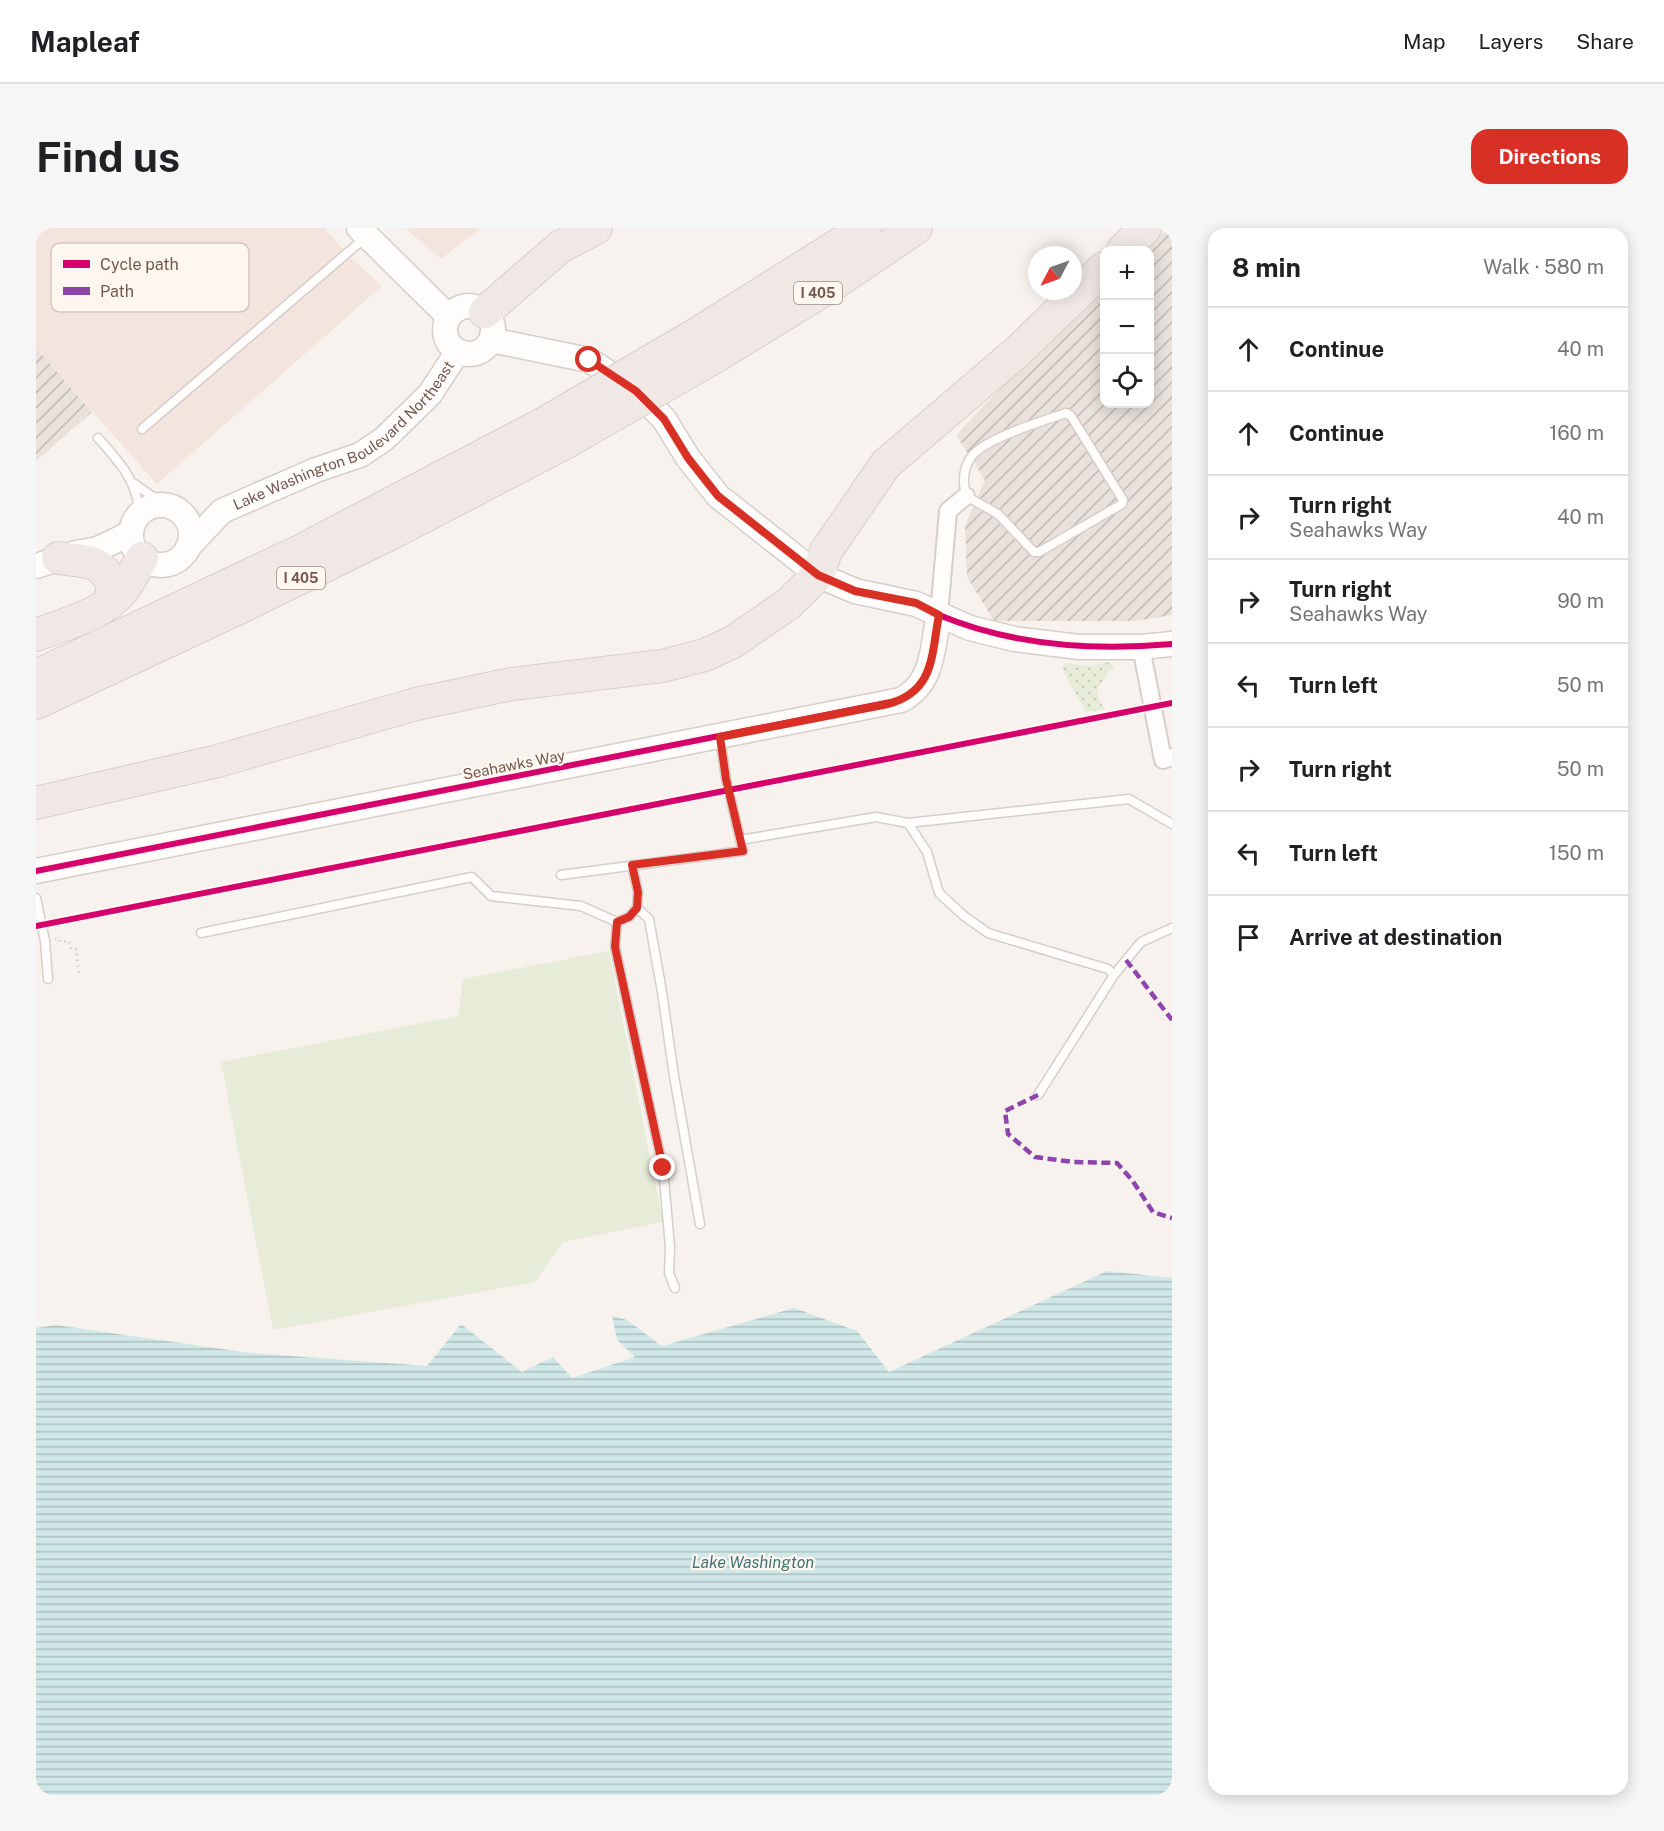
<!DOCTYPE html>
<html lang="en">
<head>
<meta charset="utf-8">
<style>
	body { margin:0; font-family:"Public Sans",sans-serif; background:#f6f6f6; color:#202124 }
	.controls { position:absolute; right:18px; top:18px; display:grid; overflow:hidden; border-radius:12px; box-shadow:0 3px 15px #0003 }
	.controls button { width:54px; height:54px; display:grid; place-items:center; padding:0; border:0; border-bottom:2px solid #e0e0e0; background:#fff; color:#202124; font:30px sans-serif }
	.compass { position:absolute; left:992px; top:18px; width:54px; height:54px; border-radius:50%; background:#fff; box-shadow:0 3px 15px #0003; rotate:229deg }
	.stop { position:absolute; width:18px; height:18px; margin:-14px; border:4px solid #d93025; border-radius:50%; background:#fff }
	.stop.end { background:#d93025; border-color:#fff; box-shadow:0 2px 6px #0008 }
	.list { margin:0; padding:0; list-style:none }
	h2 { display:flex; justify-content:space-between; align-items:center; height:78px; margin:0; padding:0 24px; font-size:26px }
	h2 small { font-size:20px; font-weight:400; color:#757577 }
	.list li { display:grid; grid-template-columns:39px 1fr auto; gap:18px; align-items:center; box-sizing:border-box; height:84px; padding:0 24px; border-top:2px solid #e0e0e0 }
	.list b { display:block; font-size:22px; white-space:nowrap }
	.list p { margin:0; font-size:20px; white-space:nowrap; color:#757577 }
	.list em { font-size:20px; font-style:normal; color:#757577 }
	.icon { flex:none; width:33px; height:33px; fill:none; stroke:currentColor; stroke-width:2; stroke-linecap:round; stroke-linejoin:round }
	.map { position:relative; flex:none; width:1136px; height:1567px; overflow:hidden; border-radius:18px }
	header { display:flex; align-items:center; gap:36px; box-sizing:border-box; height:84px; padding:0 30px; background:#fff; border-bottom:2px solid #e0e0e0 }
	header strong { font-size:28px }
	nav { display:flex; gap:33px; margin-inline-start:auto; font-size:21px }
	.intro { display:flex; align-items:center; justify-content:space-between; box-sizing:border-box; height:144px; padding:0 36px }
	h1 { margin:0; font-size:42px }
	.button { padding:15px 27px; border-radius:18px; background:#d93025; color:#fff; font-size:21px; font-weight:700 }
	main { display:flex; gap:36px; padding:0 36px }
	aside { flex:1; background:#fff; border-radius:18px; box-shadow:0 3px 15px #0003 }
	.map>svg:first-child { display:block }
	.commercial { fill:#f4e4de }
	.industrial { fill:url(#industrial-furrows) }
	.grass { fill:url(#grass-dots) }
	.pitch { fill:#e6ecd8 }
	.water { fill:url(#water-rules) }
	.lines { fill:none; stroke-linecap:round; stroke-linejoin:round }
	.lane-casing { stroke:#d6ceca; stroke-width:11 }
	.street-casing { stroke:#d6ceca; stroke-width:20 }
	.secondary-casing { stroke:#d6cec9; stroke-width:27 }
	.highway-casing { stroke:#d8cfcb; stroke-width:34 }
	.path { stroke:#dad2cf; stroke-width:3; stroke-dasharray:1.5 4.5; stroke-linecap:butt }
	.lane { stroke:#fefdfc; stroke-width:8 }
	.street { stroke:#fefdfc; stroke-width:16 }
	.secondary { stroke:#fefdfc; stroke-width:24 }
	.highway { stroke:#f0e8e5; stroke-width:32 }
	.highway-bridge-casing { stroke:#d8cfcb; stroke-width:34; stroke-linecap:butt }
	.highway-bridge { stroke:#f0e8e5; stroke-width:32 }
	.quiet { stroke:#8e44ad; stroke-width:4.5; stroke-dasharray:9 4.5; stroke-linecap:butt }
	.cycleway-casing { stroke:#fef7ef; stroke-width:10 }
	.cycleway { stroke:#d6006c; stroke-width:6 }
	.route { stroke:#d93025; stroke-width:8 }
	.labels { text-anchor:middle; stroke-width:4.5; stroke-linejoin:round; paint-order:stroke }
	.shield { fill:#fef7ef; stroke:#9d887e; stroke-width:1.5 }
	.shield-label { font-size:14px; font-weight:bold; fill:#74584e }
	.street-label { font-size:15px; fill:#74584e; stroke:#fef7ef }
	.water-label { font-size:16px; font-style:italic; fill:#427578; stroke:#fef7ef }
	.key { fill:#fef7ef; stroke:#d5c7bf; stroke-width:1.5 }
	.key-label { font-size:16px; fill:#74584e }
</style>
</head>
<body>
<header>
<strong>Mapleaf</strong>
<nav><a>Map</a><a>Layers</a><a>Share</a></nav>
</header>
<div class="intro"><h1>Find us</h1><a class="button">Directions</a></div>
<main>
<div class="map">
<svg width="1136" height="1567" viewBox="0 0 1136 1567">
	<defs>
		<pattern id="industrial-furrows" width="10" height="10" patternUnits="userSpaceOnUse" patternTransform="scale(1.5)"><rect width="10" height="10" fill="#e9e1dc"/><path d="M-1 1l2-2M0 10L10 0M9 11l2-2" fill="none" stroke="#c1b9b5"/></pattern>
		<pattern id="grass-dots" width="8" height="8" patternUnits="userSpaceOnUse" patternTransform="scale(1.5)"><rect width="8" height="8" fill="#e6ecd8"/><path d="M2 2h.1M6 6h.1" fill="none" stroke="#c9ccbb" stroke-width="1.8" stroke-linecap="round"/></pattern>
		<pattern id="water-rules" width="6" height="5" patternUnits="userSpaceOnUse" patternTransform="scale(1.5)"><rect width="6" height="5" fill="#cfe7e7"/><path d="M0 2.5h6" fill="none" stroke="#adbebd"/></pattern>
	</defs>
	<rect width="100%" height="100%" fill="#f7f2ed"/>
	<path class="commercial" d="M 2,0 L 288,0 L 316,31 L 346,58 L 121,256 L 0,120 L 0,2 Z
		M 369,0 L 445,0 L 405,31 Z"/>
	<path class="industrial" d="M 1132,0 L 1136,0 L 1136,387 L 1099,393 L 958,393 L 931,349 L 929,297 L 949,252 L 920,207 L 1011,113 L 1068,59 L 1068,176 L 1114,176 L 1114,22 L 1108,22 Z
		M 0,120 L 56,184 L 0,233 Z"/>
	<path class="grass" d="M 1074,434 L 1078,439 L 1072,444 L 1061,462 L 1063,472 L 1069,481 L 1050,484 L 1028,445 L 1026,439 L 1030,435 L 1052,438 Z"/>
	<path class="pitch" d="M 573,723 L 627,994 L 527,1014 L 499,1054 L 237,1102 L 185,834 L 422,788 L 427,751 Z"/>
	<path class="water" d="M 1071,1043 L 1136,1050 L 1136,1567 L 0,1567 L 0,1100 L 20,1097 L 214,1125 L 391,1138 L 425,1096 L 486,1144 L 517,1129 L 536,1150 L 599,1129 L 581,1112 L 576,1088 L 591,1092 L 626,1118 L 758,1080 L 821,1103 L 853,1144 Z"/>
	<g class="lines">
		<g class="lane-casing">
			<path id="lane" d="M 1030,185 L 1035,188 L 1087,272 L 1086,276 L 1003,324 L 998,324 L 962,286 L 930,268 C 927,255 926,240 936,228 C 950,210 1007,193 1030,185 Z
				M 106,201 L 331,8
				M 62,210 C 83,234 102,253 103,286
				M 97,255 L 129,277
				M 872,595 L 1093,571 L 1136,596
				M 704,612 L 840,589 L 872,595 L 891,624 L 903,665 L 928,688 L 952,705 L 1072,741 L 1078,747
				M 525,647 L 707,623 L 690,551 L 684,509
				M 0,670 L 9,713 L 12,751
				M 601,680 L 613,691 L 626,764 L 638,848 L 664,996
				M 581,694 L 579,719 L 627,940 L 634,1019 L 633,1045 L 639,1060
				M 165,705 L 436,649 L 455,668 L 545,678 L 581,694 L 593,689 L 601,680 L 602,664 L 596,637
				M 1002,867 L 1078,747 L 1105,714 L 1136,700"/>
		</g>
		<g class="street-casing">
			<path id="street" d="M 903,387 L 912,283 L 930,268
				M 1105,419 L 1127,532 L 1136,529"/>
		</g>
		<g class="secondary-casing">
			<g id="secondary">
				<path d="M 323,0 L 413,89"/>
				<circle cx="433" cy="102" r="24"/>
				<path d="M 455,112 L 553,132 L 600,163 L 628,191 L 652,230 L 682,268 L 782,347 L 819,363 L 880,376 L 934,400 L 978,411 L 1043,419 L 1105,419 L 1136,416"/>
				<circle cx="125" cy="307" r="30"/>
				<path id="s1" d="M 152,319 L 186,283 L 280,242 L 324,227 L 348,211 L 394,166 L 422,123"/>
				<path d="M 0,338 L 40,325 L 62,321 L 95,305"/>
				<path d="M 0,643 L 865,472 C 898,455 896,420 903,387"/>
			</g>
		</g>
		<g class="highway-casing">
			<path id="highway" d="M 1087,22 L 1109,0
				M 449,84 L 524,19 L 560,0
				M 664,104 L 829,0
				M 682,127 L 799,55 L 880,0
				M 22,330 C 50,334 65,330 78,359 L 72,375
				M 0,407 C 28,396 67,387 87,362 C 94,353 100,340 106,330
				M 0,448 L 264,323 L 507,196
				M 0,475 L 207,378 L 358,304 L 527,216
				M 0,575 L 182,533 L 380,476 L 476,456 L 626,438 L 669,427 L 697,414 L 752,376 L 782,347 L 790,323 L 850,236 L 981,124 L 1068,40"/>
		</g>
		<path class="path" d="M 19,711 L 24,711 L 24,714 L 33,713 L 35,722 L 40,721 L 43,747"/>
		<use href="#lane" class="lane"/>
		<use href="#street" class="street"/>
		<use href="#secondary" class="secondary"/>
		<use href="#highway" class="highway"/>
		<g class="highway-bridge-casing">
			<path id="highway-bridge" d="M 507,196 L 664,104
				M 527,216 L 682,127"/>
		</g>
		<use href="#highway-bridge" class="highway-bridge"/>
		<path class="quiet" d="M 1090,732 L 1136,792
			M 1002,867 L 969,883 L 972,906 L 999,929 L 1037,934 L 1081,935 L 1096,952 L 1117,984 L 1136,990"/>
		<g class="cycleway-casing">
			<path id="cycleway" d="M 0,643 L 865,472 C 898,455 896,420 903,387 C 977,418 1057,423 1136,416
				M 0,698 L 1136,475"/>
		</g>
		<use href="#cycleway" class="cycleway"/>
	</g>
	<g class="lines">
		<path class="route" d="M 553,132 L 600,163 L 628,191 L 652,230 L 682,268 L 782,347 L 819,363 L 880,375 L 903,387 C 895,428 899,463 852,476 L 684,509 L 690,551 L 707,623 L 596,637 L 602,664 L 601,680 L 593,689 L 581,694 L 579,719 L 627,940"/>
	</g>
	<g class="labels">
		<g class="shield">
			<rect x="758" y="54" width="48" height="22" rx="4.5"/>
			<rect x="241" y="339" width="48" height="22" rx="4.5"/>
		</g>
		<g class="shield-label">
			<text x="782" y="70">I 405</text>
			<text x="265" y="355">I 405</text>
		</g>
		<g class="street-label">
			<text dy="5" stroke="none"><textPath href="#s1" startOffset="196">Lake Washington Boulevard Northeast</textPath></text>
			<text transform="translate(478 537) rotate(-11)" y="5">Seahawks Way</text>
		</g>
		<g class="water-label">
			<text x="717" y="1340">Lake Washington</text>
		</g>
	</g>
	<rect x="15" y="15" width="198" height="69" rx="9" class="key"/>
	<rect x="27" y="32" width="27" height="8" fill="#d6006c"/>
	<rect x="27" y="59" width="27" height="8" fill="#8e44ad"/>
	<g class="key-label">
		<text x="64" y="42">Cycle path</text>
		<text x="64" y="69">Path</text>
	</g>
</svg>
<div class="controls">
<button>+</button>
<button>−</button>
<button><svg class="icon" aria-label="locate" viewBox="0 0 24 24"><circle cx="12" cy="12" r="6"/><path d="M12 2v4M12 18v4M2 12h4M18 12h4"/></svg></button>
</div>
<svg class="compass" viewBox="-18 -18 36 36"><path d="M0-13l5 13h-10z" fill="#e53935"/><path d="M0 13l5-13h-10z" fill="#757577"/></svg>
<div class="stop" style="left:553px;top:132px"></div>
<div class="stop end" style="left:627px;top:940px"></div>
</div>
<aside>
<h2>8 min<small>Walk · 580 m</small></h2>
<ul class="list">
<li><svg class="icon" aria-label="ahead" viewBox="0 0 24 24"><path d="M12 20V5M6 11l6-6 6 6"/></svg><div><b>Continue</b></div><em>40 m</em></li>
<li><svg class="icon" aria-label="ahead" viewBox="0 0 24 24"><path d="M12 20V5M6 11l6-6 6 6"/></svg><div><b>Continue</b></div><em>160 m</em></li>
<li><svg class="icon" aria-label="right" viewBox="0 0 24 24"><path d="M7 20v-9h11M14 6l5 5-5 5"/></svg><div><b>Turn right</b><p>Seahawks Way</p></div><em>40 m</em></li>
<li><svg class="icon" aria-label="right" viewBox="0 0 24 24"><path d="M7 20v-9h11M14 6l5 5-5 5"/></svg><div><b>Turn right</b><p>Seahawks Way</p></div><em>90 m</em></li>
<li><svg class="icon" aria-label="left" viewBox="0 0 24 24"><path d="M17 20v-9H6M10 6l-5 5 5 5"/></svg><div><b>Turn left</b></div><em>50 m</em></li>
<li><svg class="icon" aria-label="right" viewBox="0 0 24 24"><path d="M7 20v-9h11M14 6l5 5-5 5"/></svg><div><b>Turn right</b></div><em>50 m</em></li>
<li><svg class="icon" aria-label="left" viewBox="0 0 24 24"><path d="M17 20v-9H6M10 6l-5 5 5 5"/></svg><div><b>Turn left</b></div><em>150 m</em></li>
<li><svg class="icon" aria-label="arrive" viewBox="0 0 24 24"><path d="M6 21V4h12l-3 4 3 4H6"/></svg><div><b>Arrive at destination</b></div></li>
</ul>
</aside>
</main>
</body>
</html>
